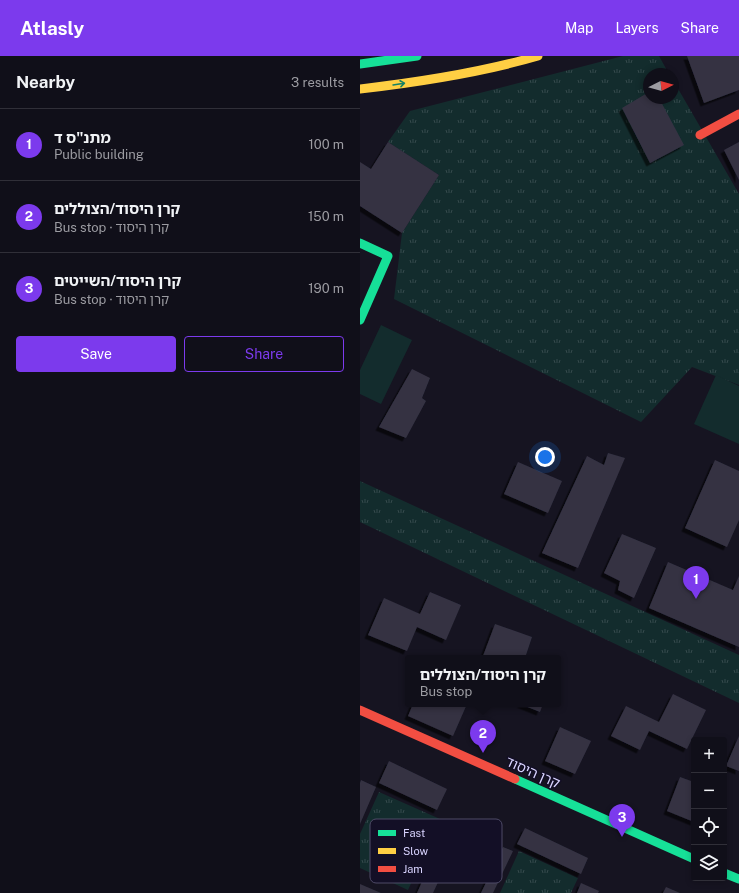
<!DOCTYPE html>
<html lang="en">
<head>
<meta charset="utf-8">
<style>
	body { margin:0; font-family:"Public Sans","Noto Sans Hebrew",sans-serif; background:#191822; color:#f1f3f6 }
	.controls { position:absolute; right:12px; bottom:12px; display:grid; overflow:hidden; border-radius:4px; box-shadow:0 2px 6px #0003 }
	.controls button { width:36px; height:36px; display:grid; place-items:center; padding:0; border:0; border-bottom:1px solid #302f38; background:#100f19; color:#f1f3f6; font:20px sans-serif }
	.compass { position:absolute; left:283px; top:12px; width:36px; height:36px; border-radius:50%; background:#100f19; box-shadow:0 2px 6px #0003; rotate:84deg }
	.you { position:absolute; left:185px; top:401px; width:14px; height:14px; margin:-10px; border:3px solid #fff; border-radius:50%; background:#1a73e8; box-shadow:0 0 0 6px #1a73e833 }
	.badge { display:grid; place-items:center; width:26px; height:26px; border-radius:50%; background:#7c3aed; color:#fff; font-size:13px; font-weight:700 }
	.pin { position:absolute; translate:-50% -33px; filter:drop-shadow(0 1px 2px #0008) }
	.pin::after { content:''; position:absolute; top:21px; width:14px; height:12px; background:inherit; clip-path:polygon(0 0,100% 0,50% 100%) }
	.popup { position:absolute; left:45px; top:599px; width:156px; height:52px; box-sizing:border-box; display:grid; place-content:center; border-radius:4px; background:#100f19; filter:drop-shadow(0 1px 3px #0005); font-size:13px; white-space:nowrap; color:#9c9ca2 }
	.popup b { font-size:15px; color:#f1f3f6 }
	.popup::after { content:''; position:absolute; left:50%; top:100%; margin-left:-8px; border:8px solid transparent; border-top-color:#100f19 }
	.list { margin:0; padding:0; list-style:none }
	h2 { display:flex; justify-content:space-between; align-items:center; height:52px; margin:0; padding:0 16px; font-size:17px }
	h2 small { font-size:13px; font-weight:400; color:#9c9ca2 }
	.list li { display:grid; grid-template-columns:26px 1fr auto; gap:12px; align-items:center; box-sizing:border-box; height:72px; padding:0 16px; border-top:1px solid #302f38 }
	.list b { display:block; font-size:15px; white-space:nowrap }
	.list p { margin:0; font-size:13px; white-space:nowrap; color:#9c9ca2 }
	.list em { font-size:13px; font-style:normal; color:#9c9ca2 }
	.actions { display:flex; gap:8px; padding:12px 16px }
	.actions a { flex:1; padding:9px 0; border:1px solid #7c3aed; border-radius:4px; text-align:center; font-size:14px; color:#7c3aed }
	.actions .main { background:#7c3aed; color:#fff }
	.icon { flex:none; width:22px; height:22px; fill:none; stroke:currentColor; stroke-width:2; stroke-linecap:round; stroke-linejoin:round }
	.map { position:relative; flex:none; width:379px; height:837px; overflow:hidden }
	header { display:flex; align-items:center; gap:24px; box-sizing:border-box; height:56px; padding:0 20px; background:#7c3aed; color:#fff }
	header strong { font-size:19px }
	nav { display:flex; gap:22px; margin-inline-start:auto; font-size:14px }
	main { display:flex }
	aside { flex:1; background:#100f19 }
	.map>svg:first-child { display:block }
	.park { fill:url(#park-tufts) }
	.pitch { fill:#132c2d }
	.building { fill:#343243; filter:url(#shadow) }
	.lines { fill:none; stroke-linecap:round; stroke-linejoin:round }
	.fast { stroke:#16e098; stroke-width:9 }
	.slow { stroke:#ffcf43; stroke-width:9 }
	.jam { stroke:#f24e42; stroke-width:9 }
	.oneway { stroke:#158265 }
	.labels { text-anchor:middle; stroke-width:3; stroke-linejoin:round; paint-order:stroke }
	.street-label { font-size:14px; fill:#d9d4ff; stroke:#130f26 }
	.key { fill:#130f26; stroke:#4e4a67; stroke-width:1 }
	.key-label { font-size:11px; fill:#d9d4ff }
</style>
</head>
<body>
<header>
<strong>Atlasly</strong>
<nav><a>Map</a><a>Layers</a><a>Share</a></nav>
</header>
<main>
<aside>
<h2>Nearby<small>3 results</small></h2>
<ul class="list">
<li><span class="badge">1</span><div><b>מתנ&quot;ס ד</b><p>Public building</p></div><em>100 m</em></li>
<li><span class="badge">2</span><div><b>קרן היסוד/הצוללים</b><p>Bus stop · קרן היסוד</p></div><em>150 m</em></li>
<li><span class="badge">3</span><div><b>קרן היסוד/השייטים</b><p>Bus stop · קרן היסוד</p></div><em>190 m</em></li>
</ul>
<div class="actions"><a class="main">Save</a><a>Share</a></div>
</aside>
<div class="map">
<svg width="379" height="837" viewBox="0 0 379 837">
	<defs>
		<pattern id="park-tufts" width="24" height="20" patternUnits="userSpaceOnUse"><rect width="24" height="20" fill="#132c2d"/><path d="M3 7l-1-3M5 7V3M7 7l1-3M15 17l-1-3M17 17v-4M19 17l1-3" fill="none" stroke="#354a4c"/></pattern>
		<filter id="shadow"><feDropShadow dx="-3.5" dy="3.5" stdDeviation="0" flood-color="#0009"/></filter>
	</defs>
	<rect width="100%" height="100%" fill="#161421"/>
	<path class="park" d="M 263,0 L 299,0 L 309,18 L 289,18 L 289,42 L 313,42 L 313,24 L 379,138 L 379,329 L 332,311 L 281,366 L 34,243 L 42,177 L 79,119 L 28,86 L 50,55 Z
		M 0,425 L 379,599 L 379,647 L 0,466 Z
		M 19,736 L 80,763 L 48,834 L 0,812 L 0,778 Z
		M 159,795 L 218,822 L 211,837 L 140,837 Z"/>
	<path class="pitch" d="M 21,269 L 52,284 L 21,348 L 0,338 L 0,314 Z
		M 356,319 L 379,330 L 379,388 L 334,368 Z"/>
	<path class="building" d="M 327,0 L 379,0 L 379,34 L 344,47 Z
		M 289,36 L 289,42 L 299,42 L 324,89 L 290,107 L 262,52 Z
		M 28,86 L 79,119 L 42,177 L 0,150 L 0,106 L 11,113 Z
		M 379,86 L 379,124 L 364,94 Z
		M 52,313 L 70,322 L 62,342 L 66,345 L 46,382 L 19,371 Z
		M 248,397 L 265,402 L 218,512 L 182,497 L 227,400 L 244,409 Z
		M 355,404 L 379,415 L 379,464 L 367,491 L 325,472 Z
		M 158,406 L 202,425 L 188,457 L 144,438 Z
		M 262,478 L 296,492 L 274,542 L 258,534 L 260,525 L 244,517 Z
		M 308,506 L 373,534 L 379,520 L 379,591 L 289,552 Z
		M 70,536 L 101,549 L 86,584 L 57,571 L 47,595 L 8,579 L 24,542 L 60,558 Z
		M 135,568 L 172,581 L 165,602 L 129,602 L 123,600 Z
		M 313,638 L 346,654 L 327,693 L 289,675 L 280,694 L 251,680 L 266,650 L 299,666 Z
		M 53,648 L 107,648 L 93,680 L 48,660 Z
		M 160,648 L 183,648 L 180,656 Z
		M 200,671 L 231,685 L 215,718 L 185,705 Z
		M 379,680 L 379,715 L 366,710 Z
		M 29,705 L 87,733 L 77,754 L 19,727 Z
		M 320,721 L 334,726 L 334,766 L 307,755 Z
		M 1,724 L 16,731 L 0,768 L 0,727 Z
		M 89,765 L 103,772 L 73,837 L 57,837 Z
		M 165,772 L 228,802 L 221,818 L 157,788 Z
		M 143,791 L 153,795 L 133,837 L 121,837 Z
		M 221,827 L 239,835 L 238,837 L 217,837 Z
		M 0,828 L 21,837 L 0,837 Z
		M 306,831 L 320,837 L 303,837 Z"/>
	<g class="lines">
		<path class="fast" d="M 0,8 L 57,0
			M 0,187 L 28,200 L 0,264
			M 155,723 L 334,803
			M 364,817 L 379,823"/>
		<path class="slow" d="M 0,33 C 60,26 120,17 178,0"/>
		<path class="jam" d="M 340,79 L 379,58
			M 0,654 L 155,723"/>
	</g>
	<defs><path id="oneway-shaft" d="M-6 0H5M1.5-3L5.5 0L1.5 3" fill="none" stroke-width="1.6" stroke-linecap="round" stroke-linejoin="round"/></defs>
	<use class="oneway" href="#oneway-shaft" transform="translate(39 28) rotate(-9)"/>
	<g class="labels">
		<g class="street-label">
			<text transform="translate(173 716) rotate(24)" y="5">קרן היסוד</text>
		</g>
	</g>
	<rect x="10" y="763" width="132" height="64" rx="6" class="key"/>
	<rect x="18" y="774" width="18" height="6" fill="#16e098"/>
	<rect x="18" y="792" width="18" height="6" fill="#ffcf43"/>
	<rect x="18" y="810" width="18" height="6" fill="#f24e42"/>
	<g class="key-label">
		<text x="43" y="781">Fast</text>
		<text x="43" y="799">Slow</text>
		<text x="43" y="817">Jam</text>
	</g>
</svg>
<div class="controls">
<button>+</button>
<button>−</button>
<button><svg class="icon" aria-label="locate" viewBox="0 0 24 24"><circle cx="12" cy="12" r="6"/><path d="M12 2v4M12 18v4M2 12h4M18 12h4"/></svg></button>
<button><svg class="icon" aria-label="layers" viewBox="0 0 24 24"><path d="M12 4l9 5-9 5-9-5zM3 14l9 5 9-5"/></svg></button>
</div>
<svg class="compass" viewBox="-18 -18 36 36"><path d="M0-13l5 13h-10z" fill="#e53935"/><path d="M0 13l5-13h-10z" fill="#9c9ca2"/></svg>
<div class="you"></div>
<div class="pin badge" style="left:336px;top:543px">1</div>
<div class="pin badge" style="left:123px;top:697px">2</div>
<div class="popup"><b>קרן היסוד/הצוללים</b>Bus stop</div>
<div class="pin badge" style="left:262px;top:781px">3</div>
</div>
</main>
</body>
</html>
